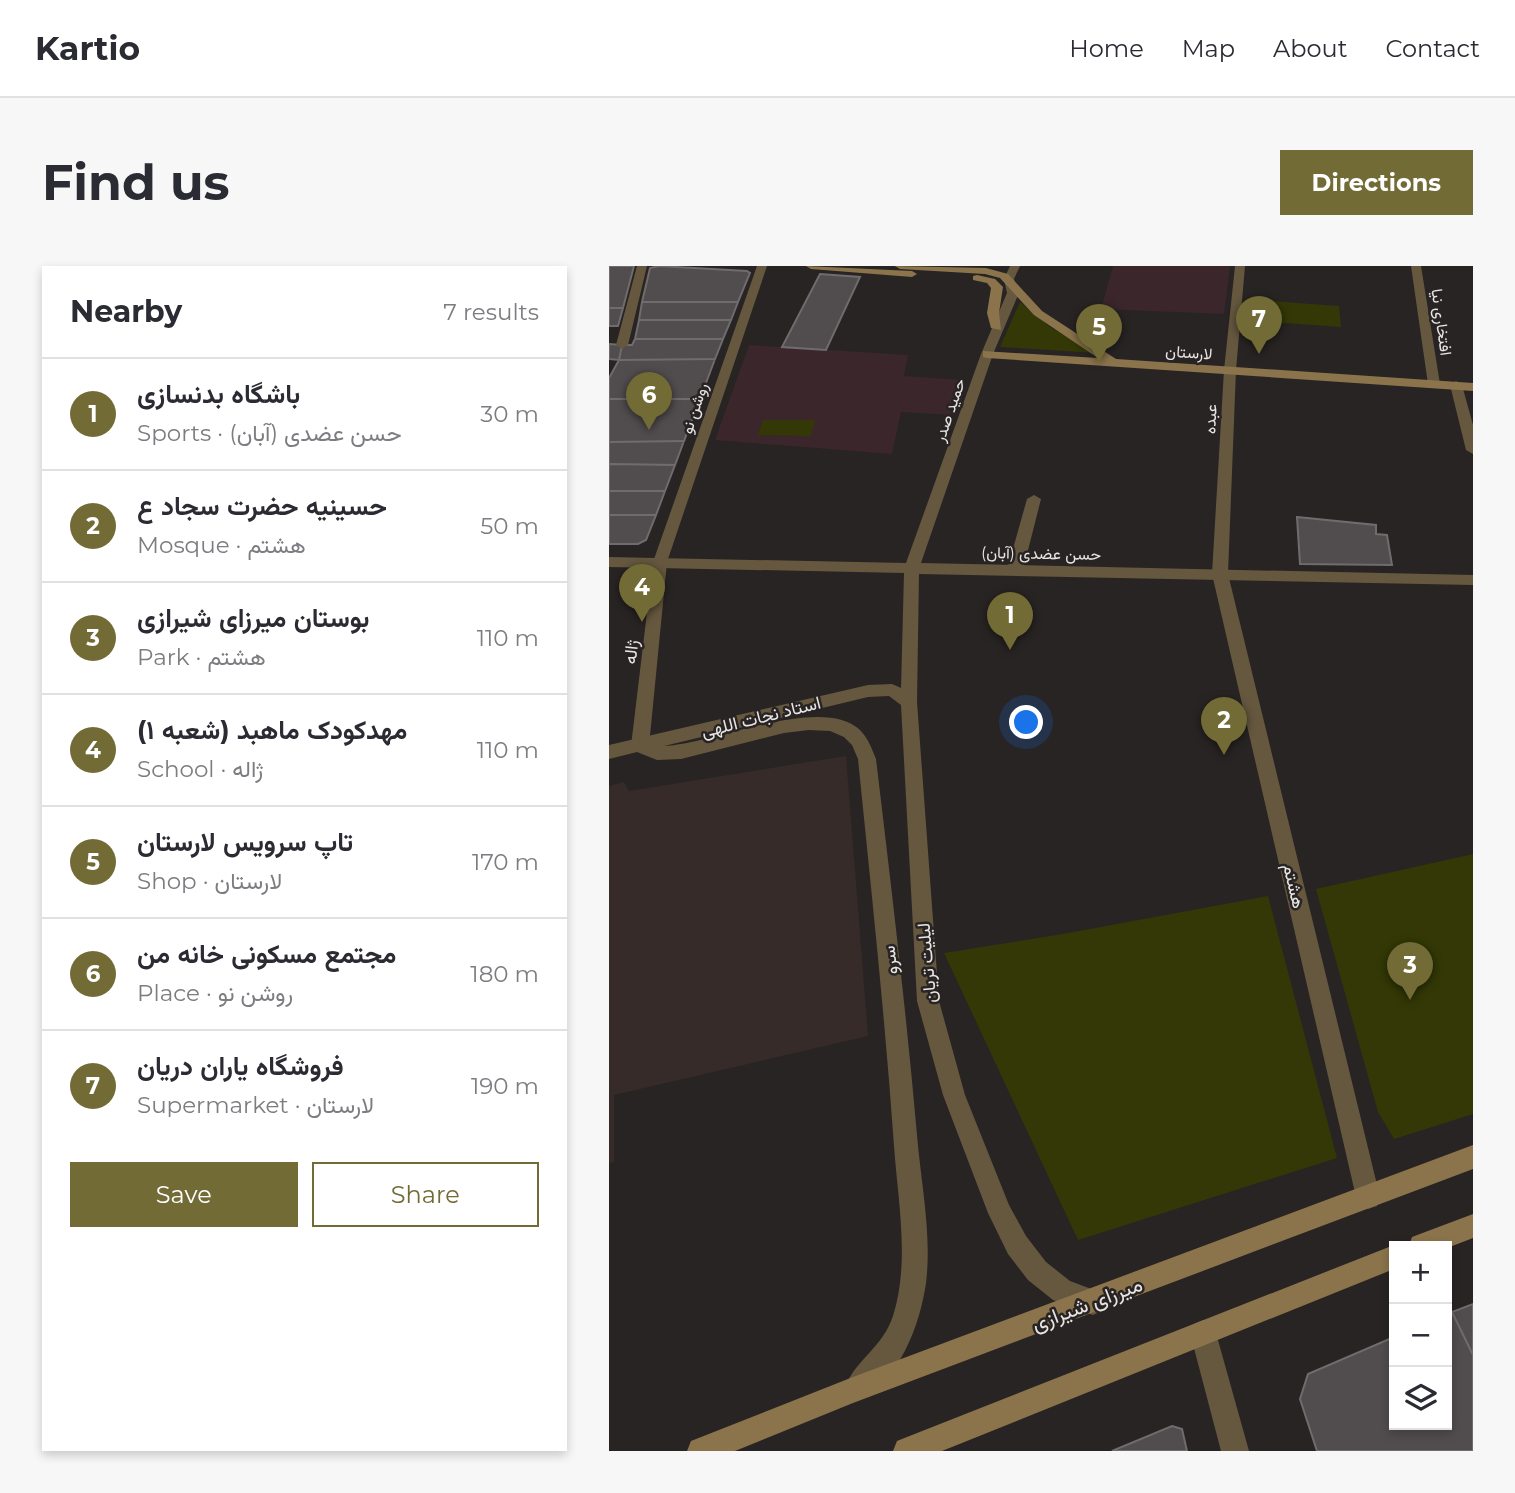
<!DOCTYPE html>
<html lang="en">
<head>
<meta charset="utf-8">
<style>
	body { margin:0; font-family:Montserrat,Vazirmatn,sans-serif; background:#f7f7f7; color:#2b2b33 }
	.controls { position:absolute; right:21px; bottom:21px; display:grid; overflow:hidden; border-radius:0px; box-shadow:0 4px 10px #0003 }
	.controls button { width:63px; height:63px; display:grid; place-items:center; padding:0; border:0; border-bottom:2px solid #e1e1e2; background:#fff; color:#2b2b33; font:35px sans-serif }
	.you { position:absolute; left:418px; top:457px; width:24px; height:24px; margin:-18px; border:5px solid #fff; border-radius:50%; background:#1a73e8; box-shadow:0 0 0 10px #1a73e833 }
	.badge { display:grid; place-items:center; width:46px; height:46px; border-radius:50%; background:#736b36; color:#fff; font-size:23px; font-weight:700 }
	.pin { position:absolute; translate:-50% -58px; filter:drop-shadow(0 2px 4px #0008) }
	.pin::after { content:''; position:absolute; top:37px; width:24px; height:21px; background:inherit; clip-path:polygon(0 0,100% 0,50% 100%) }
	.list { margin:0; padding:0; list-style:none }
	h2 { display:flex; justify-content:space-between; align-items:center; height:91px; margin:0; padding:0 28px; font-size:30px }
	h2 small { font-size:23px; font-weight:400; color:#7c7c81 }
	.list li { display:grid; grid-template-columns:46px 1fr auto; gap:21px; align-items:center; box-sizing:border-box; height:112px; padding:0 28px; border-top:2px solid #e1e1e2 }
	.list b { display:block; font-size:26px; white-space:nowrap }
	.list p { margin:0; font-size:23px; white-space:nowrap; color:#7c7c81 }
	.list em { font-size:23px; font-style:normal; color:#7c7c81 }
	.actions { display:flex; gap:14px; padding:21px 28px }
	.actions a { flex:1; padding:16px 0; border:2px solid #736b36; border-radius:0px; text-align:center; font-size:24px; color:#736b36 }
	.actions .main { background:#736b36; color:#fff }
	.icon { flex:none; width:38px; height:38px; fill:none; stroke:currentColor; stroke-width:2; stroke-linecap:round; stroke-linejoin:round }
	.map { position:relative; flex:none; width:864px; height:1185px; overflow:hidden; border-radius:0px }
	header { display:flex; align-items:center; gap:42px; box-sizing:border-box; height:98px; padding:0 35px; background:#fff; border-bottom:2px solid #e1e1e2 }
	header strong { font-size:33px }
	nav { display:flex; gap:38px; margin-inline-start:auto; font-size:24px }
	.intro { display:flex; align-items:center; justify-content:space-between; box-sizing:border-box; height:168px; padding:0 42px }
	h1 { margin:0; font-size:49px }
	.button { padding:18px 32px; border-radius:0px; background:#736b36; color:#fff; font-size:24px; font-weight:700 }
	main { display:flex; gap:42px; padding:0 42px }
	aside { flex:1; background:#fff; border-radius:0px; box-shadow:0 4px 10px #0003 }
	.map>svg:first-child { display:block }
	.built { fill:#362b28 }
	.education { fill:#3a262b }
	.green { fill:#333806 }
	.building { fill:#514c4d; stroke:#706b6d; stroke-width:2 }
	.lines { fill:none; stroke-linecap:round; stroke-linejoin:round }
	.minor { fill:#66583f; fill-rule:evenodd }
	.tertiary { fill:#66583f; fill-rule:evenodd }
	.secondary { fill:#8b744c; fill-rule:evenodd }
	.labels { text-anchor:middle; stroke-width:5; stroke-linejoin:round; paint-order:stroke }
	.far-street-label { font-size:16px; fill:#e8e5e4; stroke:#282423 }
	.street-label { font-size:18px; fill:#e8e5e4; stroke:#282423 }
	.near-street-label { font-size:21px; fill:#e8e5e4; stroke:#282423 }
</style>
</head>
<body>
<header>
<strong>Kartio</strong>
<nav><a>Home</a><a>Map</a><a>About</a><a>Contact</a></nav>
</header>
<div class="intro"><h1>Find us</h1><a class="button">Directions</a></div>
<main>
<aside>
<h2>Nearby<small>7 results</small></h2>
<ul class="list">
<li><span class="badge">1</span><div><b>باشگاه بدنسازی</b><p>Sports · حسن عضدی (آبان)</p></div><em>30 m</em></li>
<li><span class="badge">2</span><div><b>حسینیه حضرت سجاد ع</b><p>Mosque · هشتم</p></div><em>50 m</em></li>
<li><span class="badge">3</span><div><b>بوستان میرزای شیرازی</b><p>Park · هشتم</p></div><em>110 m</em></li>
<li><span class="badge">4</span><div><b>مهدکودک ماهبد (شعبه ۱)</b><p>School · ژاله</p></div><em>110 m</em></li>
<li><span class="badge">5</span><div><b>تاپ سرویس لارستان</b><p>Shop · لارستان</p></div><em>170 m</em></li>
<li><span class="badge">6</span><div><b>مجتمع مسکونی خانه من</b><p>Place · روشن نو</p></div><em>180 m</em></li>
<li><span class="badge">7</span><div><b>فروشگاه یاران دریان</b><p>Supermarket · لارستان</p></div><em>190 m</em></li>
</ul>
<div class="actions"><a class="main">Save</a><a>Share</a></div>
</aside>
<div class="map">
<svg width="864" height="1185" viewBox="0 0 864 1185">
	<rect width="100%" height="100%" fill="#282423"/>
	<path class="built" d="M 237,490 L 259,770 L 5,829 L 5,896 L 0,897 L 0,520 L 15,516 L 20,525 Z"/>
	<path class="education" d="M 504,0 L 621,0 L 615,48 L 492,43 Z
		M 140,79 L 299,89 L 295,110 L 356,114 L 344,149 L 292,146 L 283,188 L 106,174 Z"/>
	<path class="green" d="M 647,34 L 730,40 L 732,61 L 647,55 Z
		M 411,36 L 441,61 L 488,87 L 391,81 Z
		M 154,154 L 206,154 L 202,170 L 149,169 Z
		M 864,588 L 864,848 L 785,873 L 769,846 L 707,623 Z
		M 659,630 L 728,892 L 469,974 L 335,687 L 454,668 Z"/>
	<path class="building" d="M 0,0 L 25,0 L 14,42 L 0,42 Z
		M 50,0 L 138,5 L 141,7 L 129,36 L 33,36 L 41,2 Z
		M 211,8 L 251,11 L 217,84 L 173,81 Z
		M 33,36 L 129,36 L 122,54 L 30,54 Z
		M 0,42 L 14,42 L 9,60 L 0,60 Z
		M 30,54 L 122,54 L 114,73 L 26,73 Z
		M 26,73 L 114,73 L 106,93 L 10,94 L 13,79 L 23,79 Z
		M 0,78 L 13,79 L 10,94 L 0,93 Z
		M 106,93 L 91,133 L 0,133 L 0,112 L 10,94 Z
		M 0,133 L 91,133 L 75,175 L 0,176 Z
		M 75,175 L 66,199 L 0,198 L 0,176 Z
		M 0,198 L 4,198 L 66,199 L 56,225 L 0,225 Z
		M 0,225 L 56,225 L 47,249 L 0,249 Z
		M 0,249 L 47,249 L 37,274 L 29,278 L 0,278 Z
		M 688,251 L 767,259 L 767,268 L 778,269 L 783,299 L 691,298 Z
		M 864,1038 L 864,1089 L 843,1046 Z
		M 843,1046 L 864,1089 L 864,1185 L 708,1185 L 691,1133 L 699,1108 L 785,1071 L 785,1159 L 838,1159 L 838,1048 Z
		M 563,1160 L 573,1163 L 578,1185 L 503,1185 Z"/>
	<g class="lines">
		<path class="minor" d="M 28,0 L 38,0 L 19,79 L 13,83 L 7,79 Z
			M 148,0 L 158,0 L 58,296 L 40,480 L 37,485 L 25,485 L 22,480 L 44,296 Z
			M 626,0 L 636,0 L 627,104 L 619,308 L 771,931 L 768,940 L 759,943 L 750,940 L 747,931 L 603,308 L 615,104 Z
			M 802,0 L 812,0 L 831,118 L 825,122 L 819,118 Z
			M 847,115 L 853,119 L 864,159 L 864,188 L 857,184 L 841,119 Z
			M 425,229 L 432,233 L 414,304 L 406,309 L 398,304 L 418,233 Z
			M 594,1054 L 603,1058 L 607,1067 L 640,1185 L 612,1185 L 581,1067 L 585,1058 Z"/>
		<path class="tertiary" d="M 401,0 L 411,0 L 405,13 L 410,27 L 384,88 L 312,297 L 864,309 L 864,319 L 310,308 L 308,436 L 330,735 L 356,829 L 400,939 L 417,970 L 437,996 L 461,1015 L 493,1027 L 497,1036 L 493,1045 L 484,1049 L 444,1034 L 419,1014 L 399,988 L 379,947 L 334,829 L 308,735 L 292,439 L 280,430 L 259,431 L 55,480 C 104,478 213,428 251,464 C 259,472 263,483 267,493 C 282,618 297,743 308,869 C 312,917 323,969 317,1017 C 311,1058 291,1115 250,1132 L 241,1128 L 237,1119 C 247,1094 274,1081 284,1050 C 301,996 289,936 285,880 C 276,751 262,622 249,493 L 243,479 L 235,471 L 221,465 L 200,464 L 175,467 L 72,493 L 48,494 L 28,486 L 0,493 L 0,479 L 259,419 L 283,418 L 292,422 L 295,307 L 0,301 L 0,291 L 297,297 L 372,88 L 398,27 L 395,13 Z"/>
		<path class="secondary" d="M 197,0 L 303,5 L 308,8 L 303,11 L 202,3 Z
			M 286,0 L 377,2 L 399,8 L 433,45 L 507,93 L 864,117 L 864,125 L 378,92 L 374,91 L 374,85 L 489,92 L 425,49 L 391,12 L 376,8 L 291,3 Z
			M 368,9 L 386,13 L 394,21 L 390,47 L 392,64 L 382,62 L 378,47 L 382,22 L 378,17 L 364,14 L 364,10 Z
			M 864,879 L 864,903 L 244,1137 L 126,1185 L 78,1185 L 82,1175 L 244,1111 Z
			M 864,948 L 864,972 L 838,982 L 838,980 L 800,980 L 803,971 Z
			M 785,979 L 789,980 L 785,980 L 785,1003 L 333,1185 L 284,1185 L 288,1175 L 298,1171 Z"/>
	</g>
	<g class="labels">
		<g class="far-street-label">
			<text transform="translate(833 56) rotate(82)" y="6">افتخاری نیا</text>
			<text transform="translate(580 86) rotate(4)" y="6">لارستان</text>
			<text transform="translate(85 142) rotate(-71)" y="6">روشن نو</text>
			<text transform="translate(340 144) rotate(-71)" y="6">حمید صدر</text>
			<text transform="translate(601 153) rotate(-87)" y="6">عبده</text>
			<text transform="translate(432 287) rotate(1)" y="6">حسن عضدی (آبان)</text>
		</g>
		<g class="street-label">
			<text transform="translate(22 386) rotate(-84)" y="6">ژاله</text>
			<text transform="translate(152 451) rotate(-14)" y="6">استاد نجات اللهی</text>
			<text transform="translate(685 620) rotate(77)" y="6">هشتم</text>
			<text transform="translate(281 694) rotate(-96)" y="6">سرو</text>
			<text transform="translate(318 697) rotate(-95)" y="6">لیلیت تریان</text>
		</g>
		<g class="near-street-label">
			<text transform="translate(478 1038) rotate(-21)" y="7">میرزای شیرازی</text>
		</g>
	</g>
</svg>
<div class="controls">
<button>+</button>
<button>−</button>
<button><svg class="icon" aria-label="layers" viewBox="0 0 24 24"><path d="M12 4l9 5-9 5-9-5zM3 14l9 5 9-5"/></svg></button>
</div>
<div class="you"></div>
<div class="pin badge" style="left:401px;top:384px">1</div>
<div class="pin badge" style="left:615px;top:489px">2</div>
<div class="pin badge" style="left:801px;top:734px">3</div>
<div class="pin badge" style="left:33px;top:356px">4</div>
<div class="pin badge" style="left:490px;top:96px">5</div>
<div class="pin badge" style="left:40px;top:164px">6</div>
<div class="pin badge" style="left:650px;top:88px">7</div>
</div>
</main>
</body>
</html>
